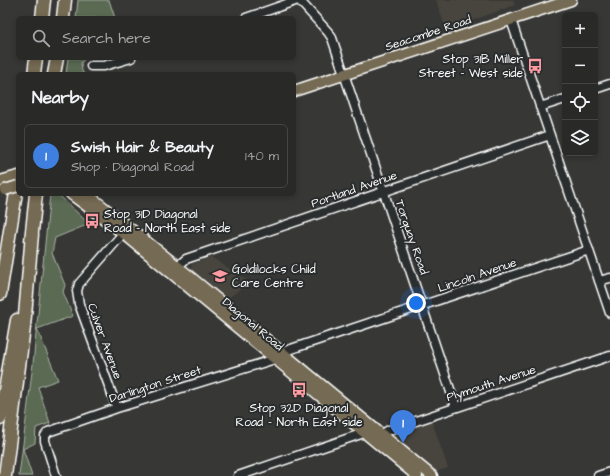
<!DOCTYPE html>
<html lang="en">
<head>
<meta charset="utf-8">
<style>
	body { margin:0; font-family:"Architects Daughter",sans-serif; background:#353534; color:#f1f3f6 }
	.controls { position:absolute; right:12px; top:12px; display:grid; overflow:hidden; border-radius:6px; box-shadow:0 2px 6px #0003 }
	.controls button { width:36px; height:36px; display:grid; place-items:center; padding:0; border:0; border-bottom:1px solid #454545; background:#292928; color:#f1f3f6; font:20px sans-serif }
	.you { position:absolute; left:416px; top:303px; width:14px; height:14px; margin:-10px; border:3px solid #fff; border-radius:50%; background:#1a73e8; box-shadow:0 0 0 6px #1a73e833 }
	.badge { display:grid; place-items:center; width:26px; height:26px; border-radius:50%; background:#8c9099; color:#fff; font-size:13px; font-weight:700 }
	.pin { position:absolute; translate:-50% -33px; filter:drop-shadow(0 1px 2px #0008) }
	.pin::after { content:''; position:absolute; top:21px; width:14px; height:12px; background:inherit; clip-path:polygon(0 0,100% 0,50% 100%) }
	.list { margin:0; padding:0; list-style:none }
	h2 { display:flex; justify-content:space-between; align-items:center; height:52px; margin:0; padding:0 16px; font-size:17px }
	h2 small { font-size:13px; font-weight:400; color:#a5a6a8 }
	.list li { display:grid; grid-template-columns:26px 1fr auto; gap:12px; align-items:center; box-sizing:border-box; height:64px; margin:0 8px 8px; padding:0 8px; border:1px solid #454545; border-radius:6px }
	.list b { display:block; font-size:15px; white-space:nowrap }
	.list p { margin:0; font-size:13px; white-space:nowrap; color:#a5a6a8 }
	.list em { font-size:13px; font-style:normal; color:#a5a6a8 }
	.icon { flex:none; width:22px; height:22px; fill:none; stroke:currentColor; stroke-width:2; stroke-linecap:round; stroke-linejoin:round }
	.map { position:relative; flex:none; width:610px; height:476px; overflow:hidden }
	.search { position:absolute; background:#292928; box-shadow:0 2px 6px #0003; left:16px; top:16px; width:280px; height:44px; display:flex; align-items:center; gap:10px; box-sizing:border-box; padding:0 14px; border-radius:6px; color:#a5a6a8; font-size:15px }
	.panel { position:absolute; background:#292928; box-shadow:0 2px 6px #0003; left:16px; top:72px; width:280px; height:124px; border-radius:6px }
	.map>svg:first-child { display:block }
	.built { fill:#47443e }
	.green { fill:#5a6a52; stroke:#acb4a8 }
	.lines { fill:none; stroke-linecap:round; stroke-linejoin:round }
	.minor-casing { stroke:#fff; stroke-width:11 }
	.major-casing { stroke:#fff; stroke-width:13 }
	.highway-casing { stroke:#fff; stroke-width:15 }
	.minor { stroke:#2a2d2e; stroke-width:8 }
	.major { stroke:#746b52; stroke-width:10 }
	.highway { stroke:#746b52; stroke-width:12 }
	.major-bridge-casing { stroke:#fff; stroke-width:13; stroke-linecap:butt }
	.major-bridge { stroke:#746b52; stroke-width:10 }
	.labels { text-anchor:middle; stroke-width:4; stroke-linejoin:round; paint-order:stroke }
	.street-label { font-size:12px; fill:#fff; stroke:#2a2d2e }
	.poi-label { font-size:12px; fill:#fff; stroke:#2a2d2e; text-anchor:start }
</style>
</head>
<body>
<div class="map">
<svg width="610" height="476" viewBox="0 0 610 476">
	<rect width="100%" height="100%" fill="#373735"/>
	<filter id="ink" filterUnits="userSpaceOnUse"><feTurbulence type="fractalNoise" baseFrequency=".025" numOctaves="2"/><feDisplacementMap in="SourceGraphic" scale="8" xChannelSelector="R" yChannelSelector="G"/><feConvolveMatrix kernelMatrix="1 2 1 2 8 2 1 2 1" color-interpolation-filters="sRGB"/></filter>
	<g filter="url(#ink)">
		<path class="built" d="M 436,0 L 513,0 L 515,5 L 446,30 Z
			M 211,257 L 250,282 L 227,299 L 191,270 L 192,264 Z
			M 432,421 L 448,468 L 433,473 L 390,438 L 393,433 Z"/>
		<path class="green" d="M 78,0 L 109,0 L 115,18 L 76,18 Z
			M 68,58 L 85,58 L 81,63 L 82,71 L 84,74 L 66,74 Z
			M 50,194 L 55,194 L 61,197 L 89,224 L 55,238 L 52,253 L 65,285 L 63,292 L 73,316 L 37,329 L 58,380 L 38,387 L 50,423 L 36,428 L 35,443 L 23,449 L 32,476 L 19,476 L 33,364 Z"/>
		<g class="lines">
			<g class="minor-casing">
				<path id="minor" d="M 299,0 L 328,32 L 332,38 L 456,407
					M 246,18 L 298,0
					M 511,20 L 610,313
					M 91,66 L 104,66 L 131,58
					M 595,89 L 610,84
					M 540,107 L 565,99
					M 173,270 L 186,259 L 550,135
					M 599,281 L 610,278
					M 282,352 L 589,250
					M 117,408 L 79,304 L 77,291 L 79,284 L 126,230
					M 381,435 L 389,430 L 610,356
					M 56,476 L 45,441 L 45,436 L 48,432 L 117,408 L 275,359
					M 238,476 L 364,433
					M 598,476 L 610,472"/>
			</g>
			<g class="major-casing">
				<path id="major" d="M 294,91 L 571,0
					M 0,181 L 18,176
					M 71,194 L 123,233 L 417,476
					M 87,194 L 177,266 L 432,476"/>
			</g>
			<g class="highway-casing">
				<path id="highway" d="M 42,18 L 44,0
					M 63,18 L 65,0
					M 34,74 L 36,58
					M 54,74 L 57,58
					M 31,241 L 36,194
					M 0,294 L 18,180
					M 0,419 L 17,320
					M 5,476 L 24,327 L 32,234"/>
			</g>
			<use href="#minor" class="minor"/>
			<use href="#major" class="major"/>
			<use href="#highway" class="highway"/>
			<g class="major-bridge-casing">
				<path id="major-bridge" d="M 5,190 L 18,186"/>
			</g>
			<use href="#major-bridge" class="major-bridge"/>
		</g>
	</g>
	<defs>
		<g id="bus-bare" transform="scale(1.2)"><path d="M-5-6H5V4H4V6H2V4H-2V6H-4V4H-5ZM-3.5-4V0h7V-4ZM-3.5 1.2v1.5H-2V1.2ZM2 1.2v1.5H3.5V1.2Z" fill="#ff9aa2" stroke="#2a2d2e" stroke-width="2.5" paint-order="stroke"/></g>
		<g id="school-bare" transform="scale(1.2)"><path d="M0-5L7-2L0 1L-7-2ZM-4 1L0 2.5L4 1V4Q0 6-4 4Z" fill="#ff9aa2" stroke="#2a2d2e" stroke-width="2.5" paint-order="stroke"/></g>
	</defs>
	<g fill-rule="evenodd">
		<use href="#bus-bare" x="535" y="66"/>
		<use href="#bus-bare" x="92" y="221"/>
		<use href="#school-bare" x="220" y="276"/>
		<use href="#bus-bare" x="299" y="390"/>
	</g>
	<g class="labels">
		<g class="street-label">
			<text transform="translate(428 33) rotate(-18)" y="4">Seacombe Road</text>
			<text transform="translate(354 189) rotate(-19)" y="4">Portland Avenue</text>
			<text transform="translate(412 237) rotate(71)" y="4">Torquay Road</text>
			<text transform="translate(477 275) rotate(-19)" y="4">Lincoln Avenue</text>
			<text transform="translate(253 324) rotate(40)" y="4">Diagonal Road</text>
			<text transform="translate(105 341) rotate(70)" y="4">Culver Avenue</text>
			<text transform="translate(491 383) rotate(-18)" y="4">Plymouth Avenue</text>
			<text transform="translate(155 384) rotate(-18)" y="4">Darlington Street</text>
		</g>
		<g class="poi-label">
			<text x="523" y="63" text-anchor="end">Stop 31B Miller<tspan x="523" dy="14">Street - West side</tspan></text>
			<text x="104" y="218">Stop 31D Diagonal<tspan x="104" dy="14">Road - North East side</tspan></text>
			<text x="232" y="273">Goldilocks Child<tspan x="232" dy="14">Care Centre</tspan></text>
			<text x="299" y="412" text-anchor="middle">Stop 32D Diagonal<tspan x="299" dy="14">Road - North East side</tspan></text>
		</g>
	</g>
</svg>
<div class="controls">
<button>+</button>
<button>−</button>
<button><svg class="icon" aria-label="locate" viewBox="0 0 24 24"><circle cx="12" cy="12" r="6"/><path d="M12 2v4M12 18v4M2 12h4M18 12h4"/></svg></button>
<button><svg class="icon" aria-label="layers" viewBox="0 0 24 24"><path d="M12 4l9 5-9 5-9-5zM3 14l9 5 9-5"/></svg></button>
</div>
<div class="you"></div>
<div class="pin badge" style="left:403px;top:443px;background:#3f7fe0">1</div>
<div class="search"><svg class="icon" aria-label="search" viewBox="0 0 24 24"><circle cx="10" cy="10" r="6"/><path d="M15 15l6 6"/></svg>Search here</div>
<section class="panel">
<h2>Nearby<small></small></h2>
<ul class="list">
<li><span class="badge" style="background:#3f7fe0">1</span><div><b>Swish Hair &amp; Beauty</b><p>Shop · Diagonal Road</p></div><em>140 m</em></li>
</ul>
</section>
</div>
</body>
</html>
